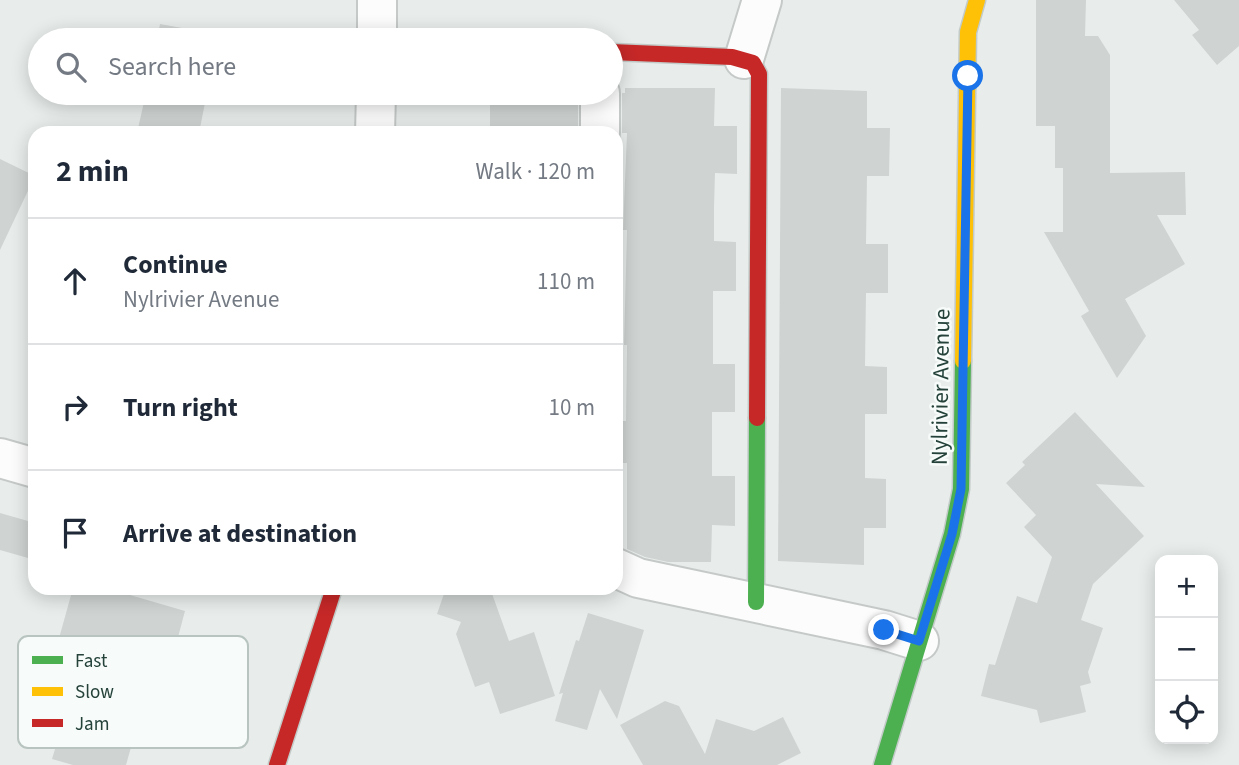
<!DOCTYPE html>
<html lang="en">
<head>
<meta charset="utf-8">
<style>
	body { margin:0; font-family:"Source Sans 3",sans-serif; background:#f2f2f3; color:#1f2937 }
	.controls { position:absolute; right:21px; bottom:21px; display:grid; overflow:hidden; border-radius:14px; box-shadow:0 4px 18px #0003 }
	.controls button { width:63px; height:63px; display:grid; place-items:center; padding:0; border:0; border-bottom:2px solid #e0e1e3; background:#fff; color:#1f2937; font:35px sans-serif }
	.stop { position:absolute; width:21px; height:21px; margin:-16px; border:5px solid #1a73e8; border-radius:50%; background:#fff }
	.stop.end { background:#1a73e8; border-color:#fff; box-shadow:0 2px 7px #0008 }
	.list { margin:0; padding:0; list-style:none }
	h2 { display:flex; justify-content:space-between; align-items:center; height:91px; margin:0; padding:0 28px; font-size:30px }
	h2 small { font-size:23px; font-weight:400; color:#747a83 }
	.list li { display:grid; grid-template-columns:46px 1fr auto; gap:21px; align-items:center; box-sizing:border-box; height:126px; padding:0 28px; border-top:2px solid #e0e1e3 }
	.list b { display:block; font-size:26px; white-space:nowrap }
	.list p { margin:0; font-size:23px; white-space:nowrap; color:#747a83 }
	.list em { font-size:23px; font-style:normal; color:#747a83 }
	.icon { flex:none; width:38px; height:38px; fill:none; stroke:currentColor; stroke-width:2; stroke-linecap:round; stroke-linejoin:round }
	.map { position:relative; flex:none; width:1239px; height:765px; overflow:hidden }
	.search { position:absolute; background:#fff; box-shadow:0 4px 18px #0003; left:28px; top:28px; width:595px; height:77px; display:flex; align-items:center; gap:18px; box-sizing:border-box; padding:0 24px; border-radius:38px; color:#747a83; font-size:26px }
	.panel { position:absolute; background:#fff; box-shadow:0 4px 18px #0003; left:28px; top:126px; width:595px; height:469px; border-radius:21px }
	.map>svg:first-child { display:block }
	.building { fill:#cfd4d2 }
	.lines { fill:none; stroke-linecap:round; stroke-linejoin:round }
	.street-casing { stroke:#c5cac8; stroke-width:42 }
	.fast-casing { stroke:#c3cbc8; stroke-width:19 }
	.slow-casing { stroke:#c3cbc8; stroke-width:19 }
	.jam-casing { stroke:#c3cbc8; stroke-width:19 }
	.street { stroke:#fcfcfc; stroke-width:38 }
	.fast { stroke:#4caf50; stroke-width:16 }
	.slow { stroke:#ffc107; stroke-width:16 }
	.jam { stroke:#c62828; stroke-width:16 }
	.route { stroke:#1a73e8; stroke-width:9 }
	.labels { text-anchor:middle; stroke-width:5; stroke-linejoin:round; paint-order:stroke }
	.street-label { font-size:23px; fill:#24423a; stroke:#f7fbf9 }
	.key { fill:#f7fbf9; stroke:#b8c4c0; stroke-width:2 }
	.key-label { font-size:19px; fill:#24423a }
</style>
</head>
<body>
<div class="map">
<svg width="1239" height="765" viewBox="0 0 1239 765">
	<rect width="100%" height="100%" fill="#e8edeb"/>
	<path class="building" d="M 1036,0 L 1086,0 L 1085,36 L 1098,36 L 1110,55 L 1110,173 L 1185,172 L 1186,215 L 1157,215 L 1185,264 L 1125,299 L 1146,336 L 1117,378 L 1081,316 L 1089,311 L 1044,232 L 1063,232 L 1063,168 L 1055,168 L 1055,126 L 1036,126 Z
		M 1174,0 L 1239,0 L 1239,46 L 1217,65 L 1192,35 L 1199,30 Z
		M 160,24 L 193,30 L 191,40 L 157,40 Z
		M 625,88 L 715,88 L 714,126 L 737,126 L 737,174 L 715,173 L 714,208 L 714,241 L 736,242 L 736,291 L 713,291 L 713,364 L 735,364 L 735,412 L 712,412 L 712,476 L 735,476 L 735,526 L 712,525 L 711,562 L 668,562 L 645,557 L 627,549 L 627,463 L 623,463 L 623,421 L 626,421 L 627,345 L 624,345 L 627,230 L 623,230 L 627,133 L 622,133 L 622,93 L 625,93 Z
		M 781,88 L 867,91 L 867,128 L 890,128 L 889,176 L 867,176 L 866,244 L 888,244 L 888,293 L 866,293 L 865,366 L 887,367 L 887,414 L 865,414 L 865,478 L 886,479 L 886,528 L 864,528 L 864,565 L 778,561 Z
		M 146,93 L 207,93 L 199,133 L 137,133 Z
		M 490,93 L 578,93 L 578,133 L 490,133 Z
		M 0,159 L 35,176 L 0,250 Z
		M 1075,412 L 1145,487 L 1096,484 L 1144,536 L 1093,584 L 1081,620 L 1103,628 L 1088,672 L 1091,683 L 1080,686 L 1086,712 L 1040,723 L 1037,710 L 981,696 L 989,664 L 995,665 L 1017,596 L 1037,603 L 1052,557 L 1024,527 L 1036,515 L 1006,483 L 1025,465 L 1022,462 Z
		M 0,513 L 35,523 L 35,560 L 0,550 Z
		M 73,588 L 132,588 L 130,595 L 185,611 L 169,671 L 154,666 L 126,765 L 73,765 L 52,759 L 74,686 L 39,675 L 47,646 L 56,649 Z
		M 446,588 L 490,588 L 509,641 L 534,632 L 555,696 L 500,714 L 489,682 L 475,687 L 456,634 L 461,622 L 437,614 Z
		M 588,613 L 644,630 L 617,719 L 600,689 L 587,730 L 555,721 L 563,693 L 559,694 L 576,640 L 579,641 Z
		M 665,701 L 679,706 L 705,754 L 716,719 L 754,731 L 783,717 L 801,753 L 777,765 L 643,765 L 620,725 Z"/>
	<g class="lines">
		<g class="street-casing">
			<path id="street" d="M 377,40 L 377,0
				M 744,59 L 762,0
				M 375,133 L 376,93
				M 600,133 L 600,93
				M 0,458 L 35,468
				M 616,568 L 638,578 L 884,630 L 919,641"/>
		</g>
		<g class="fast-casing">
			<path id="fast" d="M 756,602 L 757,418
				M 882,765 L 952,534 L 961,489 L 963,361"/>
		</g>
		<g class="slow-casing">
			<path id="slow" d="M 963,361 L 968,32 L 977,0"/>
		</g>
		<g class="jam-casing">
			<path id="jam" d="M 611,52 L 732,57 L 753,63 L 759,74 L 757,418
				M 277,765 L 334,588"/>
		</g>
		<use href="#street" class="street"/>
		<use href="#fast" class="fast"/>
		<use href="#slow" class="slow"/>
		<use href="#jam" class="jam"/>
	</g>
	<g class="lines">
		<path class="route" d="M 884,630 L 919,641 L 952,534 L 961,489 L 968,76"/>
	</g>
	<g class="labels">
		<g class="street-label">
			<text transform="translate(940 387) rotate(-89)" y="8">Nylrivier Avenue</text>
		</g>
	</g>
	<rect x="18" y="636" width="230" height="112" rx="10" class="key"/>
	<rect x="32" y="656" width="31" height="8" fill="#4caf50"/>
	<rect x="32" y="687" width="31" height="9" fill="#ffc107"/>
	<rect x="32" y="719" width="31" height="8" fill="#c62828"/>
	<g class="key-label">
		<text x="75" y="667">Fast</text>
		<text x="75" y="698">Slow</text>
		<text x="75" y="730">Jam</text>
	</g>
</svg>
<div class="controls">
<button>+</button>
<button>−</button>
<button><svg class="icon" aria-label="locate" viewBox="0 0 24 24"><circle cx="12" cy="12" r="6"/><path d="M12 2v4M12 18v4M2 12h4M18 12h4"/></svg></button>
</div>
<div class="stop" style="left:968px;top:76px"></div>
<div class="stop end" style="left:884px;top:630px"></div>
<div class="search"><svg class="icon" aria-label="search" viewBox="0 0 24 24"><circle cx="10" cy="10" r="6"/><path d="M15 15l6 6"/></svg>Search here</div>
<section class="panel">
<h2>2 min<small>Walk · 120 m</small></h2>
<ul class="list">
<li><svg class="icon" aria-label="ahead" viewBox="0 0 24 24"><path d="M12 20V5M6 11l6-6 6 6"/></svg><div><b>Continue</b><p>Nylrivier Avenue</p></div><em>110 m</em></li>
<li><svg class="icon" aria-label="right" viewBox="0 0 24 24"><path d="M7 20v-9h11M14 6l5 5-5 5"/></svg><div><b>Turn right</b></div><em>10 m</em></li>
<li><svg class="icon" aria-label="arrive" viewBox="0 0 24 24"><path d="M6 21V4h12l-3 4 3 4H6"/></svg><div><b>Arrive at destination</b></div></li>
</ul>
</section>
</div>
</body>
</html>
